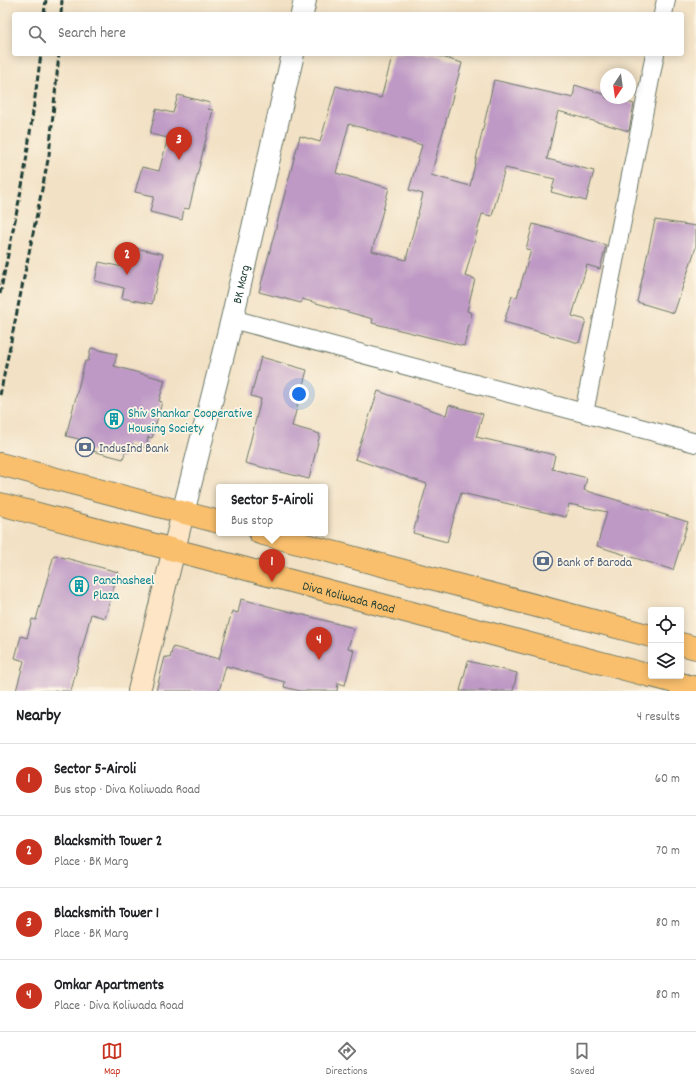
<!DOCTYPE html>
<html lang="en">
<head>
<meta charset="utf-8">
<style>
	body { margin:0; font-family:Dekko,sans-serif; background:#f2f2f2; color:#202124 }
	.controls { position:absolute; right:12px; bottom:12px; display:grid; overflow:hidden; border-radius:4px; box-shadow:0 2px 10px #0003 }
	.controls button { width:36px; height:36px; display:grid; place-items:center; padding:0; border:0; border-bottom:1px solid #e0e0e0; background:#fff; color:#202124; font:20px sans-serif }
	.compass { position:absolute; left:600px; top:68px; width:36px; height:36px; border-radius:50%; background:#fff; box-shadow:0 2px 10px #0003; rotate:193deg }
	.you { position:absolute; left:299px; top:394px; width:14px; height:14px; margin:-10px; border:3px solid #fff; border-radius:50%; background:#1a73e8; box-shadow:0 0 0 6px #1a73e833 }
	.badge { display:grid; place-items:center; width:26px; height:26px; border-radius:50%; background:#c8321e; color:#fff; font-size:13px; font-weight:700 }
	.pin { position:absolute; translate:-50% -33px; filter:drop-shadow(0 1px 2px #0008) }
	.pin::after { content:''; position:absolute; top:21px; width:14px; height:12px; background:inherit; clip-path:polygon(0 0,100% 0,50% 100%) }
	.popup { position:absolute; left:216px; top:484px; width:112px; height:52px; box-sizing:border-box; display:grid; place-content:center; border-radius:4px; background:#fff; filter:drop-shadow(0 1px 3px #0005); font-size:13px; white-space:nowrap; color:#757577 }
	.popup b { font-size:15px; color:#202124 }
	.popup::after { content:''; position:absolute; left:50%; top:100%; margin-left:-8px; border:8px solid transparent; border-top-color:#fff }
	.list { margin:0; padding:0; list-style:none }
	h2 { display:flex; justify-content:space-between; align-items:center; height:52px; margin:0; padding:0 16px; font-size:17px }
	h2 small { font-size:13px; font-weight:400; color:#757577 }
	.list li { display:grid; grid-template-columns:26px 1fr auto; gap:12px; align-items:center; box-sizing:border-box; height:72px; padding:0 16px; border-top:1px solid #e0e0e0 }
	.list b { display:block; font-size:15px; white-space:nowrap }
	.list p { margin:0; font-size:13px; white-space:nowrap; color:#757577 }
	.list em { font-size:13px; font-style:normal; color:#757577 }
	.icon { flex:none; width:22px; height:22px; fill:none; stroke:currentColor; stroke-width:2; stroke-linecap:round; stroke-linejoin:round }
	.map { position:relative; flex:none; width:696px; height:691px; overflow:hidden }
	.search { position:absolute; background:#fff; box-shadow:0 2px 10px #0003; left:12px; right:12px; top:12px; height:44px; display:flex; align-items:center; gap:10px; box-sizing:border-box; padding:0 14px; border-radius:4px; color:#757577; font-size:15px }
	.sheet { height:340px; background:#fff }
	nav { display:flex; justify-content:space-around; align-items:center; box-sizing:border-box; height:56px; border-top:1px solid #e0e0e0; background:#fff; font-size:11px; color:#757577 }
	nav a { display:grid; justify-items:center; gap:2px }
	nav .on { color:#c8321e }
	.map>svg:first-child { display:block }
	.building { fill:#be99c5; fill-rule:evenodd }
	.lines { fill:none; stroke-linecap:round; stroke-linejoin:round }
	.minor-casing { stroke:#697666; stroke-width:20 }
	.tertiary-casing { stroke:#697666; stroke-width:24 }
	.secondary-casing { stroke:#697666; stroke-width:24 }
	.primary-casing { stroke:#697666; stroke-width:24 }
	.minor { stroke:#fff; stroke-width:18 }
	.tertiary { stroke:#fff; stroke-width:22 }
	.secondary { stroke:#fde5c5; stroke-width:22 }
	.primary { stroke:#f9bf6d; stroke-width:22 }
	.rail { stroke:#1f3d34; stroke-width:3; stroke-dasharray:6 3; stroke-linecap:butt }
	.labels { text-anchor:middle; stroke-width:3.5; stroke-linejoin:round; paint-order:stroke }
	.street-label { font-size:13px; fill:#1f3d34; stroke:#fcf5e5 }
	.culture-label { font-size:13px; fill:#0d838f; stroke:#fcf5e5; text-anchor:start }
	.service-label { font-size:13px; fill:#4e5e75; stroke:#fcf5e5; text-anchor:start }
</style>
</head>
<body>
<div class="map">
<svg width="696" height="691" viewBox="0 0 696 691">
	<rect width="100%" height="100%" fill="#fcf5e5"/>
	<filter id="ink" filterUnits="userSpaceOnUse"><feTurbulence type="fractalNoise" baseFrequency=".025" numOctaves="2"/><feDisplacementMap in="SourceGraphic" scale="8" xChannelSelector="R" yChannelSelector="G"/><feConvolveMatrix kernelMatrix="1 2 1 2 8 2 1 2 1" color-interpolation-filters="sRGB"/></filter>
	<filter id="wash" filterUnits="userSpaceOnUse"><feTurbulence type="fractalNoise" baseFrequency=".012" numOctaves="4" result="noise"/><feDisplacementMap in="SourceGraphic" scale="16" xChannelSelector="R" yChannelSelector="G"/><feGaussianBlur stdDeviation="0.9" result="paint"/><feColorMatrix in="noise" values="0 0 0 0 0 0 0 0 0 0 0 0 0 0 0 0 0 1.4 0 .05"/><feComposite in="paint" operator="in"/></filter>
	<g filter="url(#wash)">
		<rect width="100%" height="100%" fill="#f2e1c4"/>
		<g id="blocks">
			<path class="building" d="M 393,54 L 432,54 L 462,63 L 431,175 L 470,186 L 494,80 L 573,98 L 575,85 L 606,95 L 606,98 L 615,98 L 634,104 L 629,131 L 558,111 L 547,159 L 594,171 L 586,201 L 551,192 L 555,179 L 505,168 L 492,216 L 482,214 L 465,276 L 475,279 L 467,311 L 472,313 L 464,346 L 372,323 L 373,319 L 302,299 L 301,303 L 259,292 L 300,136 L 320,142 L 336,86 L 381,98 ZM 349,124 L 422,145 L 409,190 L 423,194 L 406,260 L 372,251 L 389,188 L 336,173 Z
				M 178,95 L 210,103 L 208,109 L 213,110 L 189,209 L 184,208 L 182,220 L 150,212 L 154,196 L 135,192 L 142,167 L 159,171 L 168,138 L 150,134 L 156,109 L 173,113 Z
				M 655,220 L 696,226 L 696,247 L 674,313 L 637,302 Z
				M 533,224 L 606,245 L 600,269 L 587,265 L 572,316 L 586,320 L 579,343 L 504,322 L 512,296 L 517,297 L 531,250 L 526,249 Z
				M 131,247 L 163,254 L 152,304 L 122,298 L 124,288 L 95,281 L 99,262 L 127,268 Z
				M 91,348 L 117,354 L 114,366 L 165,380 L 159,401 L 162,402 L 152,438 L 148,437 L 146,448 L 128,443 L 123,459 L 81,448 L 83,440 L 66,436 L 85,361 L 88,361 Z
				M 261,357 L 307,370 L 292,426 L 320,434 L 309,479 L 245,463 L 261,399 L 251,396 Z
				M 378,391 L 446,415 L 449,405 L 483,414 L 476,437 L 555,455 L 552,469 L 587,478 L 584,490 L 688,522 L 673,570 L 597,546 L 607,512 L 569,504 L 566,517 L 461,493 L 447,542 L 413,533 L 427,484 L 355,459 Z
				M 54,555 L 118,572 L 105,618 L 91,614 L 71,691 L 16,691 L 24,661 L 15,658 L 21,636 L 27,638 L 32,619 L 36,620 Z
				M 241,599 L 354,628 L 348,648 L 354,650 L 345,685 L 338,683 L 337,691 L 300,691 L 284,687 L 285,682 L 226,666 L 219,691 L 156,691 L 165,657 L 170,658 L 173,647 L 219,659 L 232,611 L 238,613 Z
				M 468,661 L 517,673 L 513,691 L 460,691 Z"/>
		</g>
	</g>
	<g filter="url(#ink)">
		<use href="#blocks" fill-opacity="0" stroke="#697666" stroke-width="1"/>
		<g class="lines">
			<g class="minor-casing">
				<path id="minor" d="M 663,14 L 666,0
					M 232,319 L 696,443
					M 584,413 L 655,54"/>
			</g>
			<g class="tertiary-casing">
				<g id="tertiary">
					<path d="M 302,14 L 305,0"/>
					<path id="s1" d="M 183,513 L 232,319 L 293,54"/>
				</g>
			</g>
			<g class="secondary-casing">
				<path id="secondary" d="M 139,691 L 183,513"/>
			</g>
			<g class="primary-casing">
				<g id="primary">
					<path d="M 0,464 L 219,522"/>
					<path id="s2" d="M 0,504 L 651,676"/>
					<path d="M 260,533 L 651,636"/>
					<path d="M 681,644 L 696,648"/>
					<path d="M 652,676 L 696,688"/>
				</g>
			</g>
			<use href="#minor" class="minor"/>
			<use href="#tertiary" class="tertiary"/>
			<use href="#secondary" class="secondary"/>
			<use href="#primary" class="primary"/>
			<path class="rail" d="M 44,14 L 46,0
				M 61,14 L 62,0
				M 0,294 L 24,176 L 41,54
				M 0,395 L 49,155 L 59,54"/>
		</g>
	</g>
	<defs>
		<g id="building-ring" transform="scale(1)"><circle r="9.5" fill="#fcf5e5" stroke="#0f9aa8" stroke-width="1.5"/><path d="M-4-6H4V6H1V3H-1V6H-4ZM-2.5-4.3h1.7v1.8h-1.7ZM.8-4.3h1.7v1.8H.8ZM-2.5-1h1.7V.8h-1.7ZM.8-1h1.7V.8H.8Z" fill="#0f9aa8"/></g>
		<g id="bank-ring" transform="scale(1)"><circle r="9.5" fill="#fcf5e5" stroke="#5c6f8a" stroke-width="1.5"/><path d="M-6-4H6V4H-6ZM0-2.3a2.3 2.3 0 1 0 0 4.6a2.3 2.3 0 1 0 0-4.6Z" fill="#5c6f8a"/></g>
	</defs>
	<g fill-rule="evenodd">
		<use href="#building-ring" x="114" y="419"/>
		<use href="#bank-ring" x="85" y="447"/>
		<use href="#bank-ring" x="543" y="561"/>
		<use href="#building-ring" x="79" y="586"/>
	</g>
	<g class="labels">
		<g class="street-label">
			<text dy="5" stroke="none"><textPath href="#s1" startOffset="236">BK Marg</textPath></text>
			<text dy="5" stroke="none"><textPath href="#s2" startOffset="361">Diva Koliwada Road</textPath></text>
		</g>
		<g class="culture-label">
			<text x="128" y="417">Shiv Shankar Cooperative<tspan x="128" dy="15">Housing Society</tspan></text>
			<text x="93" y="584">Panchasheel<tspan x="93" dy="15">Plaza</tspan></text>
		</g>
		<g class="service-label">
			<text x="99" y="452">IndusInd Bank</text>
			<text x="557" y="566">Bank of Baroda</text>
		</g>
	</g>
</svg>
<div class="controls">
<button><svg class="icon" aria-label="locate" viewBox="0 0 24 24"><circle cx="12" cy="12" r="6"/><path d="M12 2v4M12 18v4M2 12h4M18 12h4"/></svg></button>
<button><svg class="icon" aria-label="layers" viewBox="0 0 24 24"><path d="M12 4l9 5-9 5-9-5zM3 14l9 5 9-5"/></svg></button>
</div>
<svg class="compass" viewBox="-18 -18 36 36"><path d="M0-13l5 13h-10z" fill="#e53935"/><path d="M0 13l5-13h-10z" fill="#757577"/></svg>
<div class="you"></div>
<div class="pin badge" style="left:272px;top:582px">1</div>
<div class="popup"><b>Sector 5-Airoli</b>Bus stop</div>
<div class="pin badge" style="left:127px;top:275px">2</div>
<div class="pin badge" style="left:179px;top:160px">3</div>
<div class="pin badge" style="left:319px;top:660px">4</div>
<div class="search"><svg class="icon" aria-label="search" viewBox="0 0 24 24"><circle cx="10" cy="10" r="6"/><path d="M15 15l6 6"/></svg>Search here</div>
</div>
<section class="sheet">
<h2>Nearby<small>4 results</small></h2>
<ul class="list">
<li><span class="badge">1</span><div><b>Sector 5-Airoli</b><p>Bus stop · Diva Koliwada Road</p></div><em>60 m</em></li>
<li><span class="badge">2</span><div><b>Blacksmith Tower 2</b><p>Place · BK Marg</p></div><em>70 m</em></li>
<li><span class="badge">3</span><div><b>Blacksmith Tower 1</b><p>Place · BK Marg</p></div><em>80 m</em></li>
<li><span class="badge">4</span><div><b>Omkar Apartments</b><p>Place · Diva Koliwada Road</p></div><em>80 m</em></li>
</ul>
</section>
<nav>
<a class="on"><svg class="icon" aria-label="map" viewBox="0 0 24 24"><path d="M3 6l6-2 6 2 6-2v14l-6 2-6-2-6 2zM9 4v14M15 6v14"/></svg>Map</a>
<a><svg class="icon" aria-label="directions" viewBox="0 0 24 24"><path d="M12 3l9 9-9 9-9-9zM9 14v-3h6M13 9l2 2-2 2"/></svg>Directions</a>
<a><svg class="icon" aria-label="saved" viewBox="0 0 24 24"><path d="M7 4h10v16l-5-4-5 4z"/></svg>Saved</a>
</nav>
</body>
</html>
